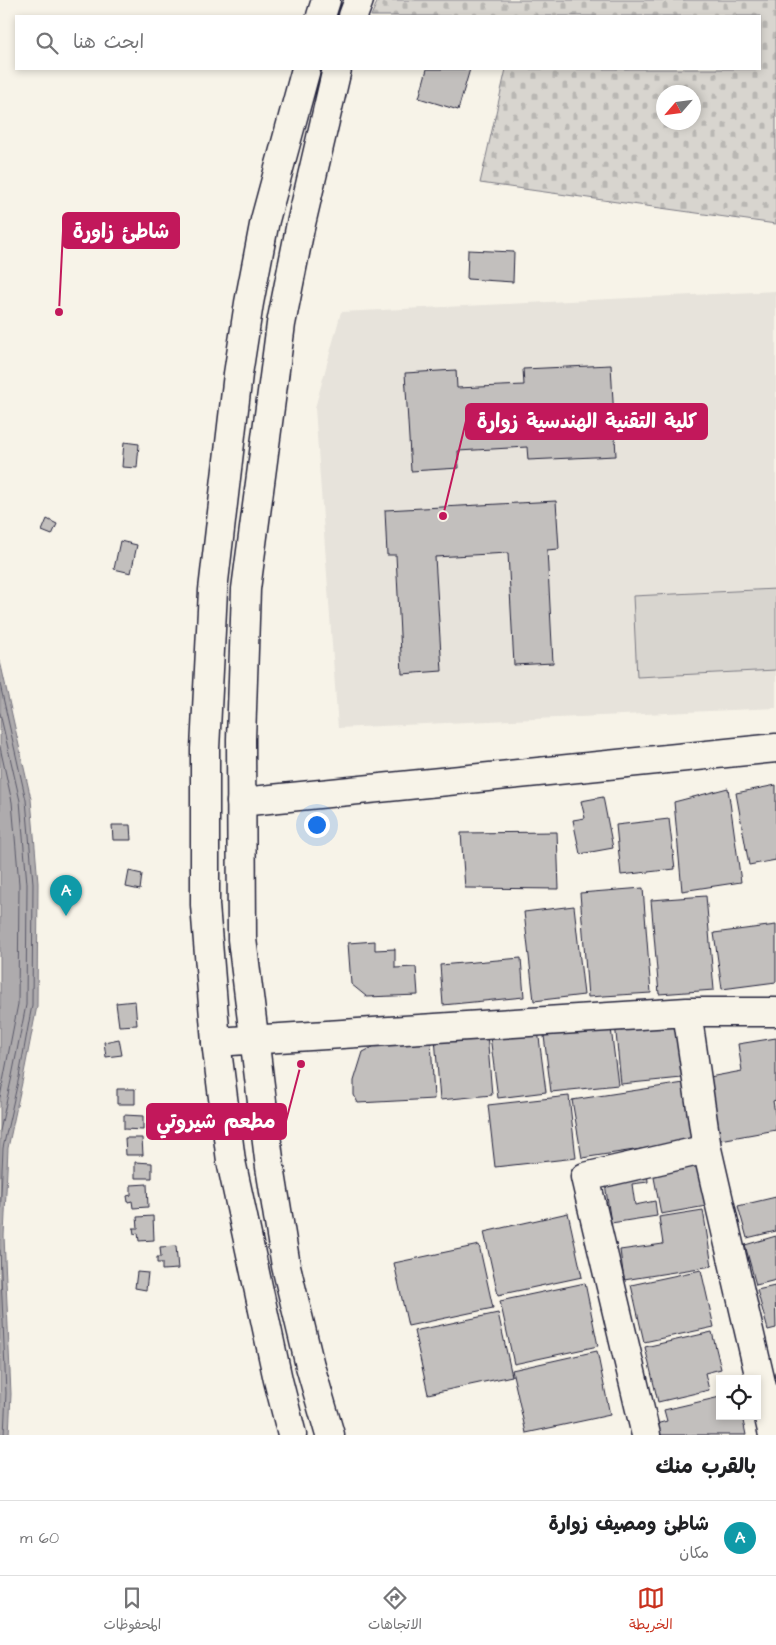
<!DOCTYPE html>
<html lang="ar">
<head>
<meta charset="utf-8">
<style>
	body { margin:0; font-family:"Architects Daughter","Playpen Sans Arabic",sans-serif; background:#f2f2f2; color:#202124; direction:rtl }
	.controls { position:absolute; right:15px; bottom:15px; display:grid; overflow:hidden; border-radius:0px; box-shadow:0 2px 8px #0003 }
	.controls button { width:45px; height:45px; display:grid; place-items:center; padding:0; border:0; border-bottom:1px solid #e0e0e0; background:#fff; color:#202124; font:25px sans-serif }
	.compass { position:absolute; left:656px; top:85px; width:45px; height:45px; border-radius:50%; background:#fff; box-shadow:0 2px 8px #0003; rotate:242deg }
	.you { position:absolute; left:316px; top:824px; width:18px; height:18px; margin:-12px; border:4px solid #fff; border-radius:50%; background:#1a73e8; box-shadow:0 0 0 8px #1a73e833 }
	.badge { display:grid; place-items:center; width:32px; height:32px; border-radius:50%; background:#c8321e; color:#fff; font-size:16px; font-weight:700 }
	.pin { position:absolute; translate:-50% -41px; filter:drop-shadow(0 1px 2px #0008) }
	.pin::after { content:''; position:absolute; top:26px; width:18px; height:15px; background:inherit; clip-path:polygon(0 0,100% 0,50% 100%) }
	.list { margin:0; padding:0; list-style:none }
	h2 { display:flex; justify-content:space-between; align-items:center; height:65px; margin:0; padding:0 20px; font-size:21px }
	h2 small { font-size:16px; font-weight:400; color:#757577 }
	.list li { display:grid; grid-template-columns:32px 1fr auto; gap:15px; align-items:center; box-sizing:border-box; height:75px; padding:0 20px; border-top:1px solid #e0e0e0 }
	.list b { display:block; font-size:19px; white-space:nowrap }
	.list p { margin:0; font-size:16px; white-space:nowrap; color:#757577 }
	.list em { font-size:16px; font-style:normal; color:#757577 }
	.icon { flex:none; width:28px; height:28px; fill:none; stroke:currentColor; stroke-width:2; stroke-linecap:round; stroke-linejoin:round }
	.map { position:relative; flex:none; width:776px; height:1435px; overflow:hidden; direction:ltr }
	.search { position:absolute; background:#fff; box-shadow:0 2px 8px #0003; left:15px; right:15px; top:15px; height:55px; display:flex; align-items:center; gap:12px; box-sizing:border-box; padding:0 18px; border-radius:0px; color:#757577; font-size:19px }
	.sheet { height:140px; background:#fff }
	nav { display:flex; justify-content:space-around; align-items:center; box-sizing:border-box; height:70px; border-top:1px solid #e0e0e0; background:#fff; font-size:14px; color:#757577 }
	nav a { display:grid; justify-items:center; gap:2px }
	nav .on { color:#c8321e }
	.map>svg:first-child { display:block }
	.built { fill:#e7e3db }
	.cemetery { fill:url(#cemetery-stones); stroke:#7d7c85; fill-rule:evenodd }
	.garden { fill:#d8d5cf; stroke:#7d7c85 }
	.water { fill:#aeabad; stroke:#76747f }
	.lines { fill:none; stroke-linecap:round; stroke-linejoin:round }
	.shore { stroke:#5a5969; stroke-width:1 }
	.building { fill:#c2bfbd; stroke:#22223b }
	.street-casing { stroke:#22223b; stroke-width:31 }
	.secondary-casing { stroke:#22223b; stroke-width:31 }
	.street { stroke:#f7f3e8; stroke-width:28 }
	.secondary { stroke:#f7f3e8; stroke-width:28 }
	.leader { fill:none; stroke:#c2185b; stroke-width:2 }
	.callout-dot { fill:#c2185b; stroke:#f7f3e8; stroke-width:2 }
	.callout { fill:#c2185b; stroke:#c2185b; stroke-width:2 }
	.callout-label { font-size:20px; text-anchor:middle; font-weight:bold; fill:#fff }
</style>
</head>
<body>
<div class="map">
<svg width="776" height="1435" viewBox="0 0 776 1435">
	<defs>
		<pattern id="cemetery-stones" width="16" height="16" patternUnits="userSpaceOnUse" patternTransform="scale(1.25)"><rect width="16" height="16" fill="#d8d5cf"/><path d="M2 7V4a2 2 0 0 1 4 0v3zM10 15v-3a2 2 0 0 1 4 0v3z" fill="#b9b7b3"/></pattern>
	</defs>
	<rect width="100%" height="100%" fill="#f7f3e8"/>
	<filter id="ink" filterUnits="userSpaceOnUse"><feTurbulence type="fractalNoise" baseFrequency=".02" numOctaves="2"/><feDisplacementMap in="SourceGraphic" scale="10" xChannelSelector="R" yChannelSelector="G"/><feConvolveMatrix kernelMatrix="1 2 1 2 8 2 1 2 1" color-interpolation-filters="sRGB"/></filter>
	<g filter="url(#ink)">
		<path class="built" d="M 776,291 L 776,708 L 338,728 L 315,408 L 341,312 Z"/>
		<path class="cemetery" d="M 378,0 L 776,0 L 776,224 L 480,183 L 506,69 L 760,69 L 760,16 L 371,16 ZM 664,92 L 694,92 L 694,122 L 664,122 Z"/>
		<path class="garden" d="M 776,589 L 776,670 L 637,677 L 633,596 Z"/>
		<path class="water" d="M 0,661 L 31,799 L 38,883 L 37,1006 L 23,1078 L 8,1148 L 4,1236 L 11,1394 L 9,1435 L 0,1435 Z"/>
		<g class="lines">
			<path class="shore" d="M 0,684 L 26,800 L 33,883 L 32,1005 L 19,1077 L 3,1148 L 0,1219
				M 0,713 L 20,801 L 27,884 L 26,1005 L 12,1076 L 0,1131
				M 0,747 L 12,802 L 19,884 L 18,1004 L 0,1097
				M 0,1250 L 6,1393 L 4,1435"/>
		</g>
		<path class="building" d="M 427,69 L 470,69 L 458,110 L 419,98 Z
			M 468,250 L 514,252 L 513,282 L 467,279 Z
			M 611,365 L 616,456 L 528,460 L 527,447 L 458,451 L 459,468 L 411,471 L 405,373 L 456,370 L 457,388 L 524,385 L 523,369 Z
			M 124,442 L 139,444 L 137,468 L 122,467 Z
			M 556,501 L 559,549 L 547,550 L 553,663 L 514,665 L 508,553 L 435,557 L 442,671 L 402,674 L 396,555 L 387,555 L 385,510 Z
			M 47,519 L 57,524 L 52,535 L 42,531 Z
			M 120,541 L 137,545 L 131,573 L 114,569 Z
			M 776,785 L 776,860 L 749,865 L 736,793 Z
			M 728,788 L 741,882 L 682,891 L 674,802 Z
			M 603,797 L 613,848 L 580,854 L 573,820 L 585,818 L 581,801 Z
			M 669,819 L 675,869 L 621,875 L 616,825 Z
			M 112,825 L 130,825 L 131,840 L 113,840 Z
			M 557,832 L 559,889 L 465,888 L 461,833 Z
			M 129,871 L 142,874 L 140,890 L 126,887 Z
			M 643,888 L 651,993 L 588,997 L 580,893 Z
			M 706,896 L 714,990 L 659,994 L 651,900 Z
			M 574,906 L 584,995 L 534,1001 L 524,912 Z
			M 776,925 L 776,982 L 722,989 L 714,933 Z
			M 375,941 L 375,950 L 395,949 L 395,968 L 416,967 L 418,995 L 367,997 L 351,984 L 348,943 Z
			M 521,958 L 524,997 L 443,1005 L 440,965 Z
			M 135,1001 L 137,1025 L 119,1026 L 116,1003 Z
			M 676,1017 L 682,1078 L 621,1084 L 615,1023 Z
			M 610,1020 L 618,1085 L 551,1092 L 543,1028 Z
			M 538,1030 L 546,1092 L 498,1098 L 490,1036 Z
			M 487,1034 L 492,1095 L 440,1100 L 435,1038 Z
			M 776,1038 L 776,1100 L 773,1101 L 776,1119 L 776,1130 L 715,1141 L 704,1078 L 742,1071 L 738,1044 Z
			M 119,1039 L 122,1055 L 106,1057 L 104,1042 Z
			M 431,1039 L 434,1099 L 358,1103 L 354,1095 L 354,1081 L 363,1052 L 373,1047 L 378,1041 Z
			M 684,1083 L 693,1141 L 582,1158 L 572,1100 Z
			M 117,1089 L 135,1089 L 135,1104 L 117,1104 Z
			M 569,1096 L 576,1158 L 495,1167 L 488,1105 Z
			M 124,1115 L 143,1116 L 143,1130 L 124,1129 Z
			M 125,1138 L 142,1138 L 143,1155 L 126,1155 Z
			M 698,1159 L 706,1206 L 661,1214 L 652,1167 Z
			M 135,1162 L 152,1163 L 152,1178 L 135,1178 Z
			M 647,1170 L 648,1182 L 632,1184 L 635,1205 L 655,1201 L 657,1216 L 611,1223 L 604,1177 Z
			M 147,1184 L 148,1207 L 133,1208 L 132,1201 L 128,1202 L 127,1196 L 131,1195 L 131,1185 Z
			M 776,1197 L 776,1231 L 747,1238 L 738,1206 Z
			M 703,1210 L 712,1266 L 624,1280 L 620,1250 L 663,1244 L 659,1217 Z
			M 568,1213 L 582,1277 L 498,1295 L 484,1232 Z
			M 153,1216 L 154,1240 L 139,1241 L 138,1233 L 134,1234 L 133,1228 L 138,1228 L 137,1217 Z
			M 776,1236 L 776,1280 L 756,1285 L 745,1245 Z
			M 479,1245 L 493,1308 L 408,1326 L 394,1263 Z
			M 176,1246 L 178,1269 L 162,1270 L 162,1263 L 157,1263 L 157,1257 L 161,1257 L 160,1247 Z
			M 701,1270 L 714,1327 L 644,1342 L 631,1285 Z
			M 137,1272 L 148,1273 L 146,1290 L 135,1288 Z
			M 585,1283 L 598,1346 L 514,1364 L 500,1301 Z
			M 775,1286 L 776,1328 L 768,1330 L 757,1290 Z
			M 498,1313 L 512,1376 L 428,1394 L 414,1331 Z
			M 712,1332 L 721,1369 L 705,1373 L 709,1390 L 658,1402 L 645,1347 Z
			M 597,1351 L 610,1415 L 526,1433 L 512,1370 Z
			M 720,1397 L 720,1416 L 742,1416 L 746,1435 L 658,1435 L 656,1424 L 667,1421 L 664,1410 Z"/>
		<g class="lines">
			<g class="street-casing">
				<path id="street" d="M 241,802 L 776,748
					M 687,1012 L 707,1149 L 773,1435
					M 216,1042 L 687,1012 L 776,1012
					M 646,1435 L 585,1177 L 707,1149"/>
			</g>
			<g class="secondary-casing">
				<path id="secondary" d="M 321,16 L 326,0
					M 353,16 L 359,0
					M 292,1435 L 278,1380 L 231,1161 L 216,1042 L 205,905 L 205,749 L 213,590 L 238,374 L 249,303 L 265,220 L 306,69
					M 330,1435 L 310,1366 L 286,1266 L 270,1167 L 242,939 L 241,739 L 246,589 L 281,324 L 300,228 L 337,69"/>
			</g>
			<use href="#street" class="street"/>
			<use href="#secondary" class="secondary"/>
		</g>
	</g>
	<path class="leader" d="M59 312L63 231M443 516L466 421M301 1064L286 1121"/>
	<g class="callout-dot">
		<circle cx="59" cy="312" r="5"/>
		<circle cx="443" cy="516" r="5"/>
		<circle cx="301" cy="1064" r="5"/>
	</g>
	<g class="callout">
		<rect x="63" y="213" width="116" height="35" rx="5"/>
		<rect x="466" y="404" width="241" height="35" rx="5"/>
		<rect x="147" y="1104" width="139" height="35" rx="5"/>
	</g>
	<g class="callout-label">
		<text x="121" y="238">شاطئ زاورة</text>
		<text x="587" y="428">كلية التقنية الهندسية زوارة</text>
		<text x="216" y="1128">مطعم شيروتي</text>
	</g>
</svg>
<div class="controls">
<button><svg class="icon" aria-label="locate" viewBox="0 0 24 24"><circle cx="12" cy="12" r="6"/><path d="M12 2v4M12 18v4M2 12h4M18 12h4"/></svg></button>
</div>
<svg class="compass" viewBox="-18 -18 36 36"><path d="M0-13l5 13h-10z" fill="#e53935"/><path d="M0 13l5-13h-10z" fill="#757577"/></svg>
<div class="you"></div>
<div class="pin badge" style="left:66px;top:916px;background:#0f9aa8">A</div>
<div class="search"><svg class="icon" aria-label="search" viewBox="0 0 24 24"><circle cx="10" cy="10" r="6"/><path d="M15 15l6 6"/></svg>ابحث هنا</div>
</div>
<section class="sheet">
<h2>بالقرب منك<small></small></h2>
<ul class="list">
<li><span class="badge" style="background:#0f9aa8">A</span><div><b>شاطئ ومصيف زوارة</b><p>مكان</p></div><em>60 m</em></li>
</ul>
</section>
<nav>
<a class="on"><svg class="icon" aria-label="map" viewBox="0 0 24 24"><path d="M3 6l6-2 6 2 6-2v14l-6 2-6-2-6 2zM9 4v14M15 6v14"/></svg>الخريطة</a>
<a><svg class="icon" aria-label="directions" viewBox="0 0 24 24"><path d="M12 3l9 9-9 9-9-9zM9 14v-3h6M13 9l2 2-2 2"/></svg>الاتجاهات</a>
<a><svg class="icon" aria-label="saved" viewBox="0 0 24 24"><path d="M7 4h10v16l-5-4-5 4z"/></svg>المحفوظات</a>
</nav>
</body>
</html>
